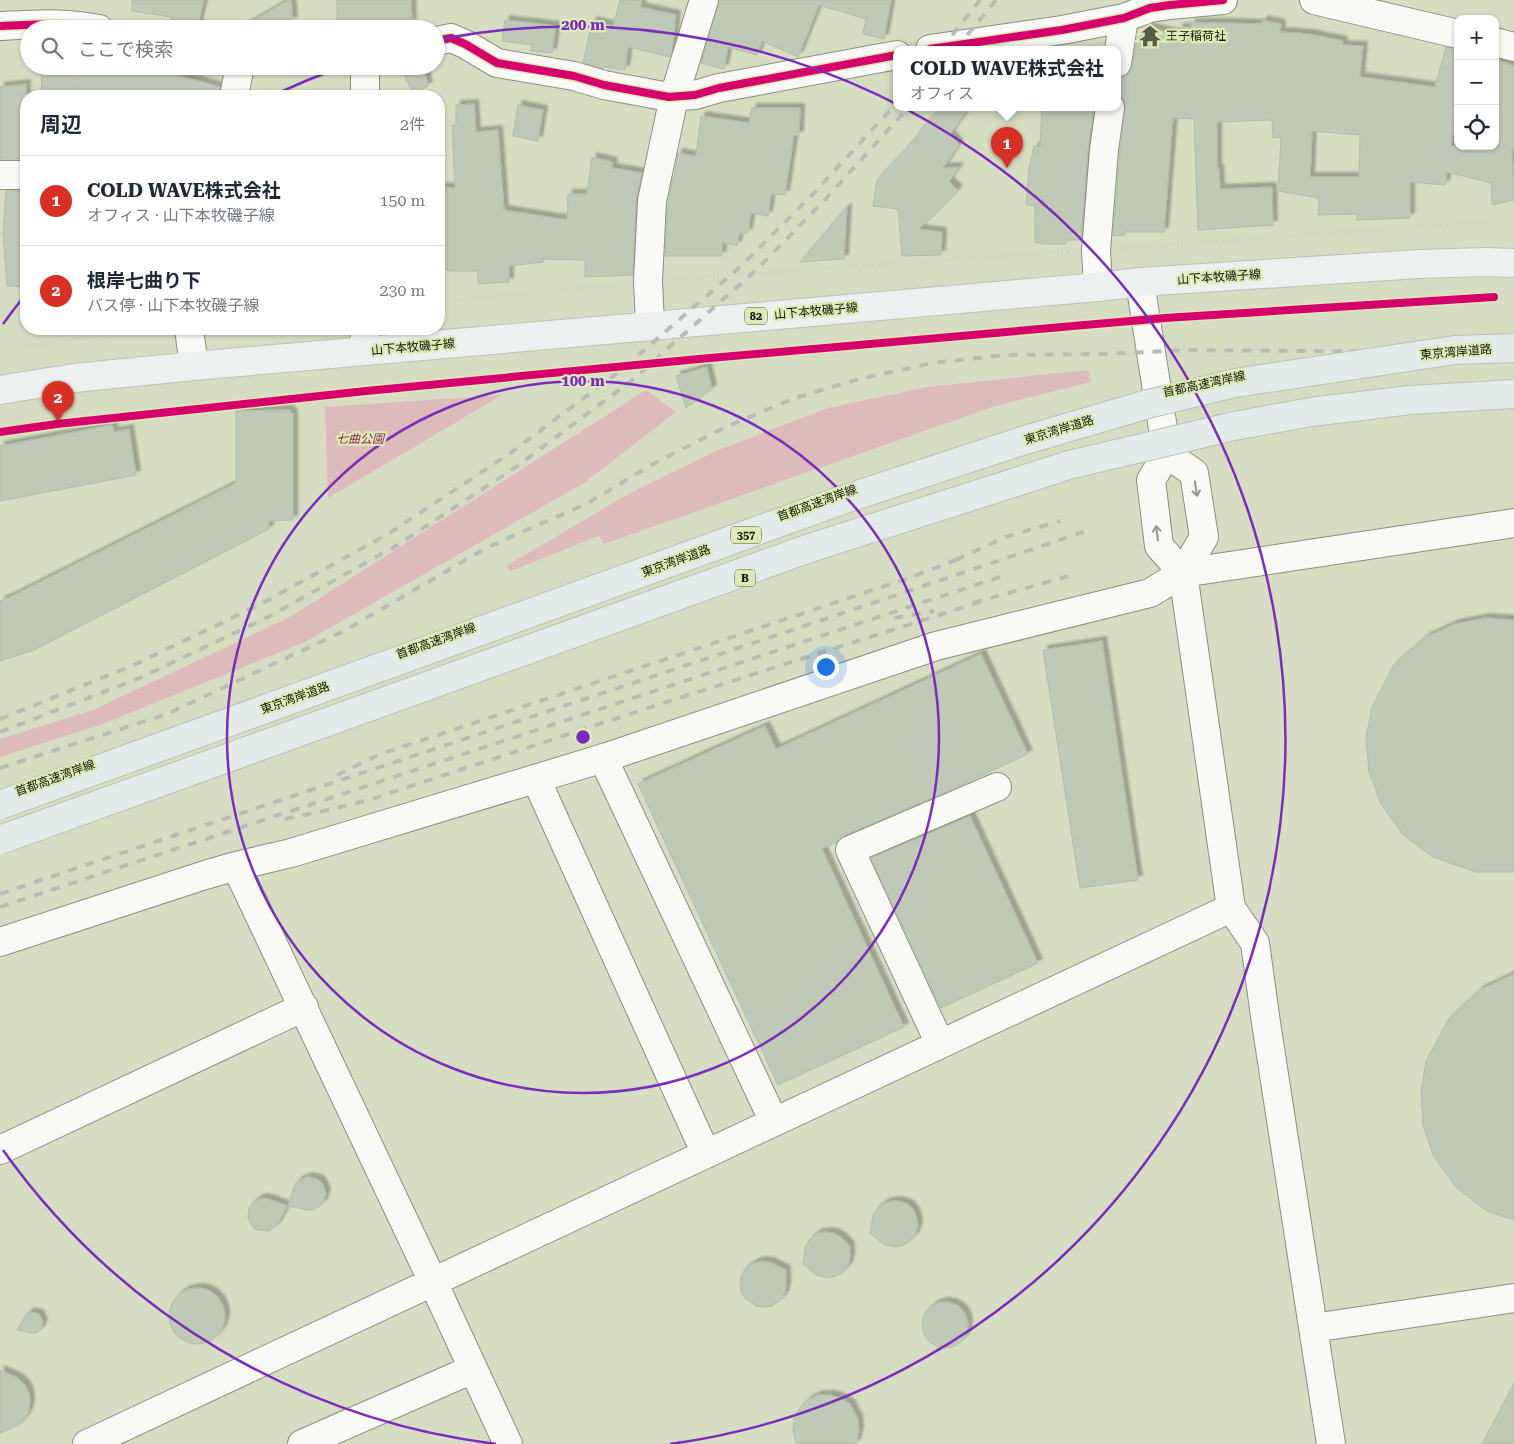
<!DOCTYPE html>
<html lang="ja">
<head>
<meta charset="utf-8">
<style>
	body { margin:0; font-family:"Roboto Serif","Noto Sans JP",serif; background:#f2f2f3; color:#1f2937 }
	.controls { position:absolute; right:15px; top:15px; display:grid; overflow:hidden; border-radius:10px; box-shadow:0 1px 4px #0004 }
	.controls button { width:45px; height:45px; display:grid; place-items:center; padding:0; border:0; border-bottom:1px solid #e0e1e3; background:#fff; color:#1f2937; font:25px sans-serif }
	.you { position:absolute; left:825px; top:666px; width:18px; height:18px; margin:-12px; border:4px solid #fff; border-radius:50%; background:#1a73e8; box-shadow:0 0 0 8px #1a73e833 }
	.badge { display:grid; place-items:center; width:32px; height:32px; border-radius:50%; background:#d93025; color:#fff; font-size:16px; font-weight:700 }
	.pin { position:absolute; translate:-50% -41px; filter:drop-shadow(0 1px 2px #0008) }
	.pin::after { content:''; position:absolute; top:26px; width:18px; height:15px; background:inherit; clip-path:polygon(0 0,100% 0,50% 100%) }
	.popup { position:absolute; left:893px; top:46px; width:228px; height:65px; box-sizing:border-box; display:grid; place-content:center; border-radius:10px; background:#fff; filter:drop-shadow(0 1px 4px #0005); font-size:16px; white-space:nowrap; color:#747a83 }
	.popup b { font-size:19px; color:#1f2937 }
	.popup::after { content:''; position:absolute; left:50%; top:100%; margin-left:-10px; border:10px solid transparent; border-top-color:#fff }
	.list { margin:0; padding:0; list-style:none }
	h2 { display:flex; justify-content:space-between; align-items:center; height:65px; margin:0; padding:0 20px; font-size:21px }
	h2 small { font-size:16px; font-weight:400; color:#747a83 }
	.list li { display:grid; grid-template-columns:32px 1fr auto; gap:15px; align-items:center; box-sizing:border-box; height:90px; padding:0 20px; border-top:1px solid #e0e1e3 }
	.list b { display:block; font-size:19px; white-space:nowrap }
	.list p { margin:0; font-size:16px; white-space:nowrap; color:#747a83 }
	.list em { font-size:16px; font-style:normal; color:#747a83 }
	.icon { flex:none; width:28px; height:28px; fill:none; stroke:currentColor; stroke-width:2; stroke-linecap:round; stroke-linejoin:round }
	.map { position:relative; flex:none; width:1514px; height:1444px; overflow:hidden }
	.search { position:absolute; background:#fff; box-shadow:0 1px 4px #0004; left:20px; top:20px; width:425px; height:55px; display:flex; align-items:center; gap:12px; box-sizing:border-box; padding:0 18px; border-radius:28px; color:#747a83; font-size:19px }
	.panel { position:absolute; background:#fff; box-shadow:0 1px 4px #0004; left:20px; top:90px; width:425px; height:245px; border-radius:20px }
	.map>svg:first-child { display:block }
	.green { fill:#ddbbba }
	.building { fill:#c0c9b5; stroke:#b3bca8; fill-rule:evenodd; filter:url(#shadow) }
	.lines { fill:none; stroke-linecap:round; stroke-linejoin:round }
	.minor-casing { stroke:#8b8f7a; stroke-width:30 }
	.major-casing { stroke:#bdc0b3; stroke-width:30 }
	.path { stroke:#ced0c8; stroke-width:3; stroke-dasharray:1 4; stroke-linecap:butt }
	.minor { stroke:#f9faf6; stroke-width:28 }
	.major { stroke:#ecf1ef; stroke-width:28 }
	.rail { stroke:#b9bbb4; stroke-width:4; stroke-dasharray:9 9; stroke-linecap:butt }
	.highway-bridge-casing { stroke:#bdc0b3; stroke-width:30; stroke-linecap:butt }
	.highway-bridge { stroke:#e3ebeb; stroke-width:28 }
	.cycleway-casing { stroke:#dde9b6; stroke-width:11 }
	.cycleway { stroke:#d6006c; stroke-width:8 }
	.oneway { stroke:#92948a }
	.ring { fill:none; stroke:#7b2cbf; stroke-width:2.5 }
	.labels { text-anchor:middle; stroke-width:4.5; stroke-linejoin:round; paint-order:stroke }
	.shield { fill:#dde9b6; stroke:#50563a; stroke-width:1 }
	.shield-label { font-size:11px; font-weight:bold; fill:#131705 }
	.poi-label { font-size:12px; fill:#131705; stroke:#dde9b6; text-anchor:start }
	.street-label { font-size:12px; fill:#131705; stroke:#dde9b6 }
	.park-label { font-size:12px; font-style:italic; fill:#893053; stroke:#dde9b6 }
	.centre { fill:#7b2cbf; stroke:#dde9b6; stroke-width:2.5 }
	.ring-label { font-size:15px; text-anchor:middle; font-weight:bold; fill:#7b2cbf; stroke:#dde9b6; stroke-width:4.5; stroke-linejoin:round; paint-order:stroke }
</style>
</head>
<body>
<div class="map">
<svg width="1514" height="1444" viewBox="0 0 1514 1444">
	<defs>
		<filter id="shadow"><feDropShadow dx="4.5" dy="-4.5" stdDeviation="1" flood-color="#0004"/></filter>
	</defs>
	<rect width="100%" height="100%" fill="#d7ddc2"/>
	<path class="green" d="M 1088,370 L 1091,382 L 995,406 L 604,544 L 599,536 L 511,571 L 506,566 L 632,492 L 716,451 L 828,408 L 927,387 Z
		M 646,390 L 676,412 L 584,483 L 303,643 L 100,725 L 0,757 L 0,739 L 93,710 L 290,617 Z
		M 502,395 L 328,498 L 325,407 Z"/>
	<path class="building" d="M 132,0 L 204,0 L 197,29 L 171,25 L 171,17 L 132,11 Z
		M 289,0 L 291,0 L 293,21 L 253,29 L 241,29 L 241,28 Z
		M 337,0 L 411,0 L 412,23 L 360,29 L 337,29 Z
		M 620,0 L 642,0 L 640,7 L 676,15 L 672,51 L 670,57 L 628,47 L 625,70 L 604,67 L 603,69 L 583,63 L 592,21 L 613,26 Z
		M 719,0 L 891,0 L 884,39 L 863,34 L 866,19 L 819,5 L 798,57 L 762,41 L 757,55 L 728,47 L 724,69 L 701,63 Z
		M 505,20 L 556,26 L 552,53 L 531,51 L 532,45 L 502,41 Z
		M 1263,20 L 1281,24 L 1280,32 L 1309,34 L 1343,41 L 1342,45 L 1363,46 L 1360,77 L 1435,87 L 1446,47 L 1458,49 L 1458,76 L 1454,92 L 1458,93 L 1458,103 L 1451,146 L 1501,146 L 1495,145 L 1495,60 L 1514,66 L 1514,149 L 1512,149 L 1514,200 L 1492,205 L 1491,183 L 1447,172 L 1445,185 L 1410,182 L 1410,218 L 1357,220 L 1357,214 L 1318,215 L 1319,198 L 1278,191 L 1281,137 L 1273,138 L 1272,120 L 1217,122 L 1217,169 L 1219,168 L 1220,189 L 1272,187 L 1273,225 L 1198,230 L 1194,119 L 1173,118 L 1164,232 L 1125,232 L 1125,235 L 1113,236 L 1120,152 L 1125,109 L 1124,101 L 1117,94 L 1120,78 L 1129,73 L 1132,66 L 1137,38 L 1143,37 L 1145,27 L 1178,34 L 1179,28 L 1191,27 L 1191,23 L 1231,23 L 1262,24 ZM 1312,131 L 1360,135 L 1359,177 L 1310,177 Z
		M 41,66 L 157,66 L 157,70 L 220,87 L 219,96 L 42,96 Z
		M 423,66 L 428,86 L 413,93 L 402,71 Z
		M 26,84 L 26,159 L 0,159 L 0,87 Z
		M 474,104 L 476,132 L 498,130 L 504,210 L 567,220 L 568,194 L 587,194 L 592,157 L 613,162 L 612,168 L 642,173 L 636,200 L 633,275 L 585,277 L 585,260 L 543,259 L 543,262 L 509,266 L 509,282 L 478,284 L 478,271 L 451,271 L 442,269 L 441,187 L 455,188 L 452,125 L 456,125 L 456,105 Z
		M 518,105 L 543,110 L 538,141 L 513,136 Z
		M 940,107 L 969,107 L 950,135 L 959,144 L 943,168 L 959,167 L 949,181 L 958,190 L 919,229 L 942,232 L 941,255 L 902,256 L 898,209 L 873,206 L 877,180 L 916,138 L 916,136 Z
		M 1042,107 L 1094,107 L 1088,149 L 1081,240 L 1066,240 L 1066,244 L 1042,244 L 1042,243 L 1035,243 L 1035,206 L 1026,205 L 1029,168 L 1034,146 L 1040,147 Z
		M 752,108 L 800,108 L 799,136 L 794,135 L 785,195 L 771,194 L 768,216 L 751,213 L 748,233 L 739,234 L 737,246 L 722,242 L 722,256 L 665,256 L 668,203 L 673,178 L 674,178 L 678,153 L 696,156 L 701,116 L 749,123 Z
		M 6,191 L 26,191 L 26,287 L 7,286 L 3,233 Z
		M 847,207 L 844,259 L 800,262 Z
		M 707,367 L 712,389 L 686,408 L 676,376 Z
		M 290,410 L 290,413 L 293,413 L 293,520 L 269,521 L 269,529 L 34,650 L 0,661 L 0,601 L 10,597 L 236,483 L 236,411 Z
		M 112,425 L 114,432 L 129,429 L 136,475 L 0,501 L 0,446 Z
		M 1485,618 L 1514,620 L 1514,872 L 1476,872 L 1433,857 L 1403,835 L 1381,804 L 1369,772 L 1366,738 L 1372,707 L 1393,666 L 1426,637 L 1455,624 Z
		M 1102,641 L 1138,880 L 1080,888 L 1043,650 Z
		M 981,654 L 1028,754 L 957,787 L 844,836 L 837,842 L 822,849 L 904,1027 L 778,1085 L 638,784 L 765,726 L 776,749 Z
		M 970,816 L 1038,963 L 941,1008 L 871,858 Z
		M 1514,974 L 1514,1220 L 1487,1211 L 1457,1188 L 1434,1157 L 1423,1125 L 1421,1092 L 1426,1061 L 1448,1020 L 1480,990 Z
		M 307,1177 L 318,1179 L 322,1183 L 326,1193 L 323,1203 L 314,1210 L 308,1210 L 288,1206 L 294,1186 L 298,1181 Z
		M 262,1198 L 268,1199 L 287,1206 L 277,1225 L 269,1231 L 258,1230 L 253,1228 L 248,1218 L 249,1207 L 257,1200 Z
		M 894,1201 L 902,1202 L 909,1205 L 914,1211 L 917,1219 L 918,1227 L 915,1235 L 910,1241 L 904,1245 L 895,1247 L 883,1244 L 870,1233 L 873,1216 L 877,1209 L 885,1203 Z
		M 826,1232 L 834,1233 L 841,1237 L 850,1246 L 850,1258 L 848,1266 L 843,1272 L 836,1276 L 828,1278 L 816,1275 L 803,1264 L 805,1247 L 809,1240 L 818,1233 Z
		M 762,1261 L 770,1262 L 786,1270 L 786,1287 L 784,1295 L 779,1301 L 772,1306 L 764,1307 L 756,1306 L 746,1299 L 741,1292 L 740,1284 L 741,1276 L 745,1269 L 754,1263 Z
		M169 1316a28 28 0 1 1 56 0a28 28 0 1 1-56 0Z
		M922 1325a23 23 0 1 1 46 0a23 23 0 1 1-46 0Z
		M 30,1312 L 39,1314 L 43,1322 L 41,1329 L 36,1333 L 32,1333 L 17,1330 L 25,1316 Z
		M 0,1370 L 18,1378 L 25,1385 L 29,1393 L 30,1401 L 29,1410 L 25,1418 L 19,1425 L 0,1433 Z
		M 1514,1383 L 1514,1444 L 1482,1444 Z
		M 818,1395 L 830,1395 L 841,1398 L 850,1404 L 858,1419 L 859,1431 L 856,1444 L 796,1444 L 793,1431 L 794,1419 L 799,1409 L 808,1400 Z"/>
	<g class="lines">
		<g class="minor-casing">
			<path id="minor" d="M 1314,0 L 1458,34
				M 0,26 C 36,24 63,22 99,29
				M 436,41 L 451,38 L 465,44 L 497,63 L 574,76 L 604,85 L 669,97 L 695,95 L 719,88 L 897,55
				M 1495,42 L 1514,47
				M 930,49 L 1062,30 L 1124,18 L 1150,8 L 1170,5 L 1223,0
				M 1117,63 L 1124,18
				M 234,96 L 240,66
				M 365,96 L 365,66
				M 0,175 L 26,175
				M 1098,287 L 1096,250 L 1104,150 L 1110,107
				M 650,325 L 648,281 L 652,201 L 674,97 L 704,0
				M 189,329 L 194,366
				M 364,329 L 366,351
				M 1167,454 L 1194,473 L 1204,537 L 1183,573
				M 603,758 L 774,1122
				M 536,779 L 706,1154
				M 236,866 L 291,853 L 607,757 L 936,646 L 1150,593 L 1183,573 L 1514,523
				M 1231,908 L 1255,943 L 1265,1016 L 1331,1444
				M 0,942 L 205,875 L 236,866 L 433,1282 L 508,1444
				M 940,1044 L 850,850 L 997,787
				M 0,1150 L 304,1007
				M 1313,1328 L 1514,1298
				M 87,1444 L 1231,908 L 1183,573 L 1159,546 L 1151,480 L 1167,454 L 1140,282
				M 302,1444 L 473,1369"/>
		</g>
		<g class="major-casing">
			<path id="major" d="M 0,390 L 74,378 L 194,366 L 1098,287 L 1140,282 L 1419,264 L 1487,262 L 1514,263"/>
		</g>
		<path class="path" d="M 74,76 L 74,96
			M 1033,217 L 1033,224
			M 1122,248 L 1514,220
			M 673,279 L 1071,251
			M 439,302 L 622,284
			M 1170,318 L 1514,297
			M 72,340 L 73,329
			M 0,349 L 162,329
			M 0,432 L 57,424 L 366,391 L 699,359 L 1121,322"/>
		<use href="#minor" class="minor"/>
		<use href="#major" class="major"/>
		<path class="rail" d="M 941,49 L 980,0
			M 956,49 L 996,0
			M 956,560 L 1003,538 L 1060,521
			M 973,603 L 1076,574
			M 894,618 L 934,611
			M 0,719 L 134,665 L 261,604 L 388,534 L 509,454 L 620,371 L 741,266 L 811,196 L 897,103
			M 0,732 L 140,678 L 268,617 L 396,546 L 516,467 L 631,381 L 754,272 L 821,204 L 909,107
			M 0,768 L 167,714 L 344,631 L 486,548 L 588,503 L 653,464 L 728,426 L 795,398 L 863,378 L 933,363 L 1004,355 L 1105,354 L 1188,350 L 1433,352 L 1514,358
			M 337,775 L 378,755 L 909,578 L 963,557
			M 285,819 L 333,809 L 372,799 L 660,704 L 980,602
			M 0,894 C 362,772 725,654 1086,531
			M 0,907 L 1006,575"/>
		<g class="highway-bridge-casing">
			<path id="highway-bridge" d="M 0,805 L 842,500 L 1022,441 L 1148,404 L 1235,383 L 1455,350 L 1514,348
				M 0,840 L 807,549 L 1069,465 L 1234,426 L 1311,412 L 1410,400 L 1514,394"/>
		</g>
		<use href="#highway-bridge" class="highway-bridge"/>
		<g class="cycleway-casing">
			<path id="cycleway" d="M 0,26 C 36,24 63,22 99,29
				M 436,41 L 451,38 L 465,44 L 497,63 L 574,76 L 604,85 L 669,97 L 695,95 L 719,88 L 897,55
				M 930,49 L 1062,30 L 1124,18 L 1150,8 L 1170,5 L 1223,0
				M 0,432 L 57,424 L 366,391 L 699,359 L 1165,318 L 1494,297"/>
		</g>
		<use href="#cycleway" class="cycleway"/>
	</g>
	<defs><path id="oneway-shaft" d="M-6 0H5M1.5-3L5.5 0L1.5 3" fill="none" stroke-width="1.6" stroke-linecap="round" stroke-linejoin="round" transform="scale(1.25)"/></defs>
	<g class="oneway">
		<use href="#oneway-shaft" transform="translate(1196 489) rotate(81)"/>
		<use href="#oneway-shaft" transform="translate(1157 533) rotate(-97)"/>
	</g>
	<g class="ring">
		<circle cx="583" cy="737" r="356"/>
		<path d="M496 1444A712 712 0 0 1 3 1150M3 324A712 712 0 0 1 26 294M276 94A712 712 0 0 1 339 68M441 39A712 712 0 1 1 670 1444"/>
	</g>
	<defs>
		<g id="temple-bare" transform="scale(1.725)"><path d="M0-6L5-2H3V0L6.5 2.5H4V6H1.5V3h-3V6H-4V2.5H-6.5L-3 0V-2H-5Z" fill="#585c47" stroke="#dde9b6" stroke-width="2.5" paint-order="stroke"/></g>
	</defs>
	<g fill-rule="evenodd">
		<use href="#temple-bare" x="1150" y="36"/>
	</g>
	<g class="labels">
		<g class="shield">
			<rect x="745" y="307.5" width="22" height="17" rx="4"/>
			<rect x="731" y="526.5" width="30" height="17" rx="4"/>
			<rect x="735" y="569.5" width="20" height="17" rx="4"/>
		</g>
		<g class="shield-label">
			<text x="756" y="320">82</text>
			<text x="746" y="539">357</text>
			<text x="745" y="582">B</text>
		</g>
		<g class="poi-label">
			<text x="1166" y="40">王子稲荷社</text>
		</g>
		<g class="street-label">
			<text transform="translate(1219 277) rotate(-4)" y="4">山下本牧磯子線</text>
			<text transform="translate(816 311) rotate(-5)" y="4">山下本牧磯子線</text>
			<text transform="translate(413 347) rotate(-5)" y="4">山下本牧磯子線</text>
			<text transform="translate(1456 352) rotate(-5)" y="4">東京湾岸道路</text>
			<text transform="translate(1204 384) rotate(-12)" y="4">首都高速湾岸線</text>
			<text transform="translate(1059 430) rotate(-17)" y="4">東京湾岸道路</text>
			<text transform="translate(817 503) rotate(-20)" y="4">首都高速湾岸線</text>
			<text transform="translate(676 561) rotate(-20)" y="4">東京湾岸道路</text>
			<text transform="translate(436 641) rotate(-20)" y="4">首都高速湾岸線</text>
			<text transform="translate(295 698) rotate(-20)" y="4">東京湾岸道路</text>
			<text transform="translate(55 778) rotate(-20)" y="4">首都高速湾岸線</text>
		</g>
		<g class="park-label">
			<text x="360" y="443">七曲公園</text>
		</g>
	</g>
	<circle cx="583" cy="737" r="8" class="centre"/>
	<g class="ring-label">
		<text x="583" y="30">200 m</text>
		<text x="583" y="386">100 m</text>
	</g>
</svg>
<div class="controls">
<button>+</button>
<button>−</button>
<button><svg class="icon" aria-label="locate" viewBox="0 0 24 24"><circle cx="12" cy="12" r="6"/><path d="M12 2v4M12 18v4M2 12h4M18 12h4"/></svg></button>
</div>
<div class="you"></div>
<div class="pin badge" style="left:1007px;top:168px">1</div>
<div class="popup"><b>COLD WAVE株式会社</b>オフィス</div>
<div class="pin badge" style="left:58px;top:422px">2</div>
<div class="search"><svg class="icon" aria-label="search" viewBox="0 0 24 24"><circle cx="10" cy="10" r="6"/><path d="M15 15l6 6"/></svg>ここで検索</div>
<section class="panel">
<h2>周辺<small>2件</small></h2>
<ul class="list">
<li><span class="badge">1</span><div><b>COLD WAVE株式会社</b><p>オフィス · 山下本牧磯子線</p></div><em>150 m</em></li>
<li><span class="badge">2</span><div><b>根岸七曲り下</b><p>バス停 · 山下本牧磯子線</p></div><em>230 m</em></li>
</ul>
</section>
</div>
</body>
</html>
